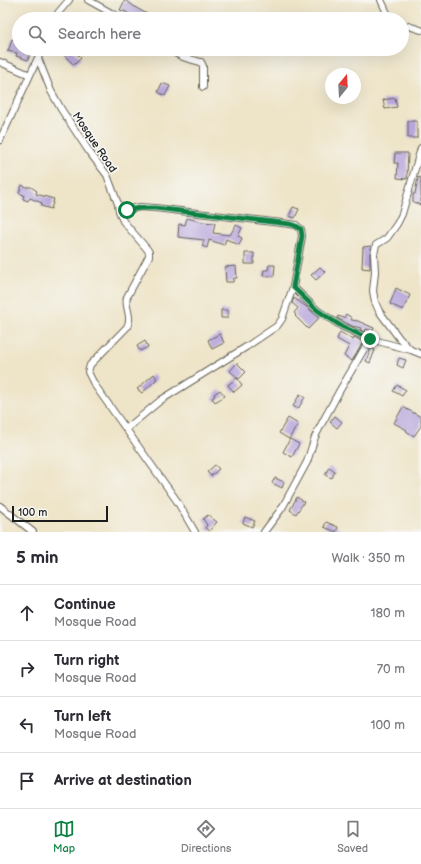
<!DOCTYPE html>
<html lang="en">
<head>
<meta charset="utf-8">
<style>
	body { margin:0; font-family:"Balsamiq Sans",sans-serif; background:#f7f7f7; color:#2b2b33 }
	.compass { position:absolute; left:325px; top:68px; width:36px; height:36px; border-radius:50%; background:#fff; box-shadow:0 4px 16px #0002; rotate:18deg }
	.scale { position:absolute; left:12px; bottom:10px; width:96px; box-sizing:border-box; padding-left:4px; border:2px solid #1c1c1c; border-top:0; font-size:11px; line-height:14px; white-space:nowrap; color:#1c1c1c; -webkit-text-stroke:3px #f6f6f2; paint-order:stroke }
	.stop { position:absolute; width:12px; height:12px; margin:-9px; border:3px solid #0b8043; border-radius:50%; background:#fff }
	.stop.end { background:#0b8043; border-color:#fff; box-shadow:0 1px 4px #0008 }
	.list { margin:0; padding:0; list-style:none }
	h2 { display:flex; justify-content:space-between; align-items:center; height:52px; margin:0; padding:0 16px; font-size:17px }
	h2 small { font-size:13px; font-weight:400; color:#7c7c81 }
	.list li { display:grid; grid-template-columns:26px 1fr auto; gap:12px; align-items:center; box-sizing:border-box; height:56px; padding:0 16px; border-top:1px solid #e1e1e2 }
	.list b { display:block; font-size:15px; white-space:nowrap }
	.list p { margin:0; font-size:13px; white-space:nowrap; color:#7c7c81 }
	.list em { font-size:13px; font-style:normal; color:#7c7c81 }
	.icon { flex:none; width:22px; height:22px; fill:none; stroke:currentColor; stroke-width:2; stroke-linecap:round; stroke-linejoin:round }
	.map { position:relative; flex:none; width:421px; height:532px; overflow:hidden }
	.search { position:absolute; background:#fff; box-shadow:0 4px 16px #0002; left:12px; right:12px; top:12px; height:44px; display:flex; align-items:center; gap:10px; box-sizing:border-box; padding:0 14px; border-radius:22px; color:#7c7c81; font-size:15px }
	.sheet { height:276px; background:#fff }
	nav { display:flex; justify-content:space-around; align-items:center; box-sizing:border-box; height:56px; border-top:1px solid #e1e1e2; background:#fff; font-size:11px; color:#7c7c81 }
	nav a { display:grid; justify-items:center; gap:2px }
	nav .on { color:#0b8043 }
	.map>svg:first-child { display:block }
	.building { fill:#b7a6dc }
	.lines { fill:none; stroke-linecap:round; stroke-linejoin:round }
	.minor-casing { stroke:#666258; stroke-width:8 }
	.minor { stroke:#fff; stroke-width:6 }
	.route { stroke:#0b8043; stroke-width:5 }
	.labels { text-anchor:middle; stroke-width:3.5; stroke-linejoin:round; paint-order:stroke }
	.street-label { font-size:11px; fill:#1c1c1c; stroke:#f6f6f2 }
</style>
</head>
<body>
<div class="map">
<svg width="421" height="532" viewBox="0 0 421 532">
	<rect width="100%" height="100%" fill="#f6f6f2"/>
	<filter id="ink" filterUnits="userSpaceOnUse"><feTurbulence type="fractalNoise" baseFrequency=".025" numOctaves="2"/><feDisplacementMap in="SourceGraphic" scale="8" xChannelSelector="R" yChannelSelector="G"/><feConvolveMatrix kernelMatrix="1 2 1 2 8 2 1 2 1" color-interpolation-filters="sRGB"/></filter>
	<filter id="wash" filterUnits="userSpaceOnUse"><feTurbulence type="fractalNoise" baseFrequency=".012" numOctaves="4" result="noise"/><feDisplacementMap in="SourceGraphic" scale="16" xChannelSelector="R" yChannelSelector="G"/><feGaussianBlur stdDeviation="0.9" result="paint"/><feColorMatrix in="noise" values="0 0 0 0 0 0 0 0 0 0 0 0 0 0 0 0 0 1.4 0 .05"/><feComposite in="paint" operator="in"/></filter>
	<g filter="url(#wash)">
		<rect width="100%" height="100%" fill="#eee4c8"/>
		<g id="blocks">
			<path class="building" d="M 125,0 L 138,9 L 156,19 L 136,19 L 126,12 L 120,10 Z
				M 12,39 L 19,41 L 19,49 L 31,49 L 28,60 L 16,56 L 17,53 L 7,51 L 8,49 L 9,49 Z
				M 70,49 L 72,49 L 81,58 L 74,65 L 64,55 Z
				M 162,83 L 170,86 L 165,96 L 158,92 Z
				M 395,98 L 397,107 L 385,109 L 383,100 Z
				M 408,121 L 417,121 L 417,138 L 408,138 Z
				M 395,153 L 408,153 L 407,179 L 397,178 L 398,163 L 394,163 Z
				M 418,177 L 421,178 L 421,205 L 413,202 L 413,194 L 415,194 Z
				M 22,185 L 26,187 L 31,187 L 37,191 L 36,194 L 54,199 L 51,209 L 41,206 L 42,203 L 30,198 L 28,201 L 23,199 L 24,195 L 19,193 Z
				M 293,207 L 299,209 L 295,218 L 289,216 Z
				M 187,218 L 202,222 L 215,223 L 213,233 L 230,235 L 236,225 L 242,228 L 238,236 L 242,238 L 239,245 L 226,239 L 224,245 L 209,240 L 207,248 L 202,246 L 204,240 L 178,237 L 179,224 L 185,225 Z
				M 371,246 L 370,254 L 370,269 L 362,268 L 363,247 Z
				M 245,253 L 254,253 L 254,264 L 245,264 Z
				M 269,265 L 275,265 L 274,276 L 263,276 L 264,270 L 268,270 Z
				M 236,266 L 237,278 L 234,278 L 233,282 L 226,282 L 225,267 Z
				M 320,267 L 325,272 L 316,280 L 311,275 Z
				M 396,288 L 410,295 L 403,310 L 390,304 Z
				M 294,298 L 308,308 L 319,318 L 308,329 L 295,316 L 296,315 L 294,313 L 298,308 L 292,303 Z
				M 221,310 L 228,310 L 228,318 L 221,318 Z
				M 346,314 L 352,318 L 351,320 L 358,321 L 374,328 L 373,331 L 366,329 L 365,332 L 360,330 L 361,328 L 352,326 L 337,318 L 338,316 L 344,318 Z
				M 340,332 L 353,340 L 354,337 L 363,342 L 352,361 L 344,356 L 349,346 L 337,339 Z
				M 220,334 L 224,343 L 212,349 L 208,340 Z
				M 145,341 L 148,347 L 140,351 L 137,346 Z
				M 371,348 L 375,350 L 370,363 L 366,361 Z
				M 399,358 L 406,360 L 403,368 L 397,365 Z
				M 237,363 L 246,372 L 239,379 L 230,371 Z
				M 154,374 L 157,379 L 156,379 L 156,380 L 142,393 L 137,389 Z
				M 237,378 L 242,385 L 234,392 L 228,385 Z
				M 397,385 L 406,390 L 402,396 L 393,391 Z
				M 220,390 L 225,396 L 215,402 L 212,398 L 215,396 L 214,394 Z
				M 300,394 L 305,397 L 298,409 L 293,406 Z
				M 403,407 L 421,417 L 421,426 L 414,436 L 406,431 L 407,430 L 394,423 Z
				M 335,416 L 342,422 L 337,428 L 330,422 Z
				M 288,418 L 298,424 L 289,439 L 279,433 Z
				M 290,439 L 299,444 L 292,457 L 283,452 Z
				M 215,465 L 219,469 L 211,476 L 207,472 Z
				M 329,467 L 335,471 L 332,478 L 325,475 Z
				M 275,478 L 284,482 L 282,488 L 272,483 Z
				M 297,497 L 304,502 L 296,514 L 290,510 Z
				M 208,515 L 217,522 L 209,531 L 205,528 L 207,525 L 203,519 Z
				M 245,517 L 255,521 L 252,527 L 243,523 Z
				M 326,522 L 338,527 L 336,532 L 324,527 Z"/>
		</g>
	</g>
	<g filter="url(#ink)">
		<use href="#blocks" fill-opacity="0" stroke="#666258" stroke-width="1"/>
		<g class="lines">
			<g class="minor-casing">
				<path id="minor" d="M 88,0 L 122,19
					M 381,0 L 387,13 L 393,19
					M 55,19 L 58,13 L 69,0
					M 402,24 L 421,30
					M 169,49 C 179,57 189,59 201,62 L 203,66 L 203,87
					M 38,58 L 51,91 L 61,109 L 90,153 L 107,175 L 118,204 L 119,211 L 140,207 L 155,208 L 290,224 L 296,225 L 301,229 L 302,236 L 293,287 L 317,310 L 341,326 L 370,339 L 411,350 L 421,354
					M 0,62 L 30,75
					M 0,140 L 42,49
					M 119,211 L 123,221 L 147,249 L 149,252 L 149,256 L 127,297 C 124,307 133,316 127,327 L 90,365 L 88,372 L 94,384 L 177,501 L 195,532
					M 410,349 L 399,338 L 379,311 L 375,302 L 373,291 L 375,272 L 374,254 L 376,245 L 387,238 L 397,224 L 402,214 L 421,148
					M 126,429 L 161,400 L 246,347 L 277,326 L 282,319 L 293,287
					M 0,506 L 33,532
					M 264,532 L 282,508 L 307,462 L 315,437 L 322,423 L 340,390 L 370,339"/>
			</g>
			<use href="#minor" class="minor"/>
		</g>
	</g>
	<g class="lines" filter="url(#ink)">
		<path class="route" d="M 127,210 L 140,208 L 155,208 L 290,224 L 296,226 L 301,229 L 302,236 L 293,287 L 317,310 L 341,326 L 370,339"/>
	</g>
	<g class="labels">
		<g class="street-label">
			<text transform="translate(95 142) rotate(56)" y="4">Mosque Road</text>
		</g>
	</g>
</svg>
<svg class="compass" viewBox="-18 -18 36 36"><path d="M0-13l5 13h-10z" fill="#e53935"/><path d="M0 13l5-13h-10z" fill="#7c7c81"/></svg>
<div class="scale">100 m</div>
<div class="stop" style="left:127px;top:210px"></div>
<div class="stop end" style="left:370px;top:339px"></div>
<div class="search"><svg class="icon" aria-label="search" viewBox="0 0 24 24"><circle cx="10" cy="10" r="6"/><path d="M15 15l6 6"/></svg>Search here</div>
</div>
<section class="sheet">
<h2>5 min<small>Walk · 350 m</small></h2>
<ul class="list">
<li><svg class="icon" aria-label="ahead" viewBox="0 0 24 24"><path d="M12 20V5M6 11l6-6 6 6"/></svg><div><b>Continue</b><p>Mosque Road</p></div><em>180 m</em></li>
<li><svg class="icon" aria-label="right" viewBox="0 0 24 24"><path d="M7 20v-9h11M14 6l5 5-5 5"/></svg><div><b>Turn right</b><p>Mosque Road</p></div><em>70 m</em></li>
<li><svg class="icon" aria-label="left" viewBox="0 0 24 24"><path d="M17 20v-9H6M10 6l-5 5 5 5"/></svg><div><b>Turn left</b><p>Mosque Road</p></div><em>100 m</em></li>
<li><svg class="icon" aria-label="arrive" viewBox="0 0 24 24"><path d="M6 21V4h12l-3 4 3 4H6"/></svg><div><b>Arrive at destination</b></div></li>
</ul>
</section>
<nav>
<a class="on"><svg class="icon" aria-label="map" viewBox="0 0 24 24"><path d="M3 6l6-2 6 2 6-2v14l-6 2-6-2-6 2zM9 4v14M15 6v14"/></svg>Map</a>
<a><svg class="icon" aria-label="directions" viewBox="0 0 24 24"><path d="M12 3l9 9-9 9-9-9zM9 14v-3h6M13 9l2 2-2 2"/></svg>Directions</a>
<a><svg class="icon" aria-label="saved" viewBox="0 0 24 24"><path d="M7 4h10v16l-5-4-5 4z"/></svg>Saved</a>
</nav>
</body>
</html>
